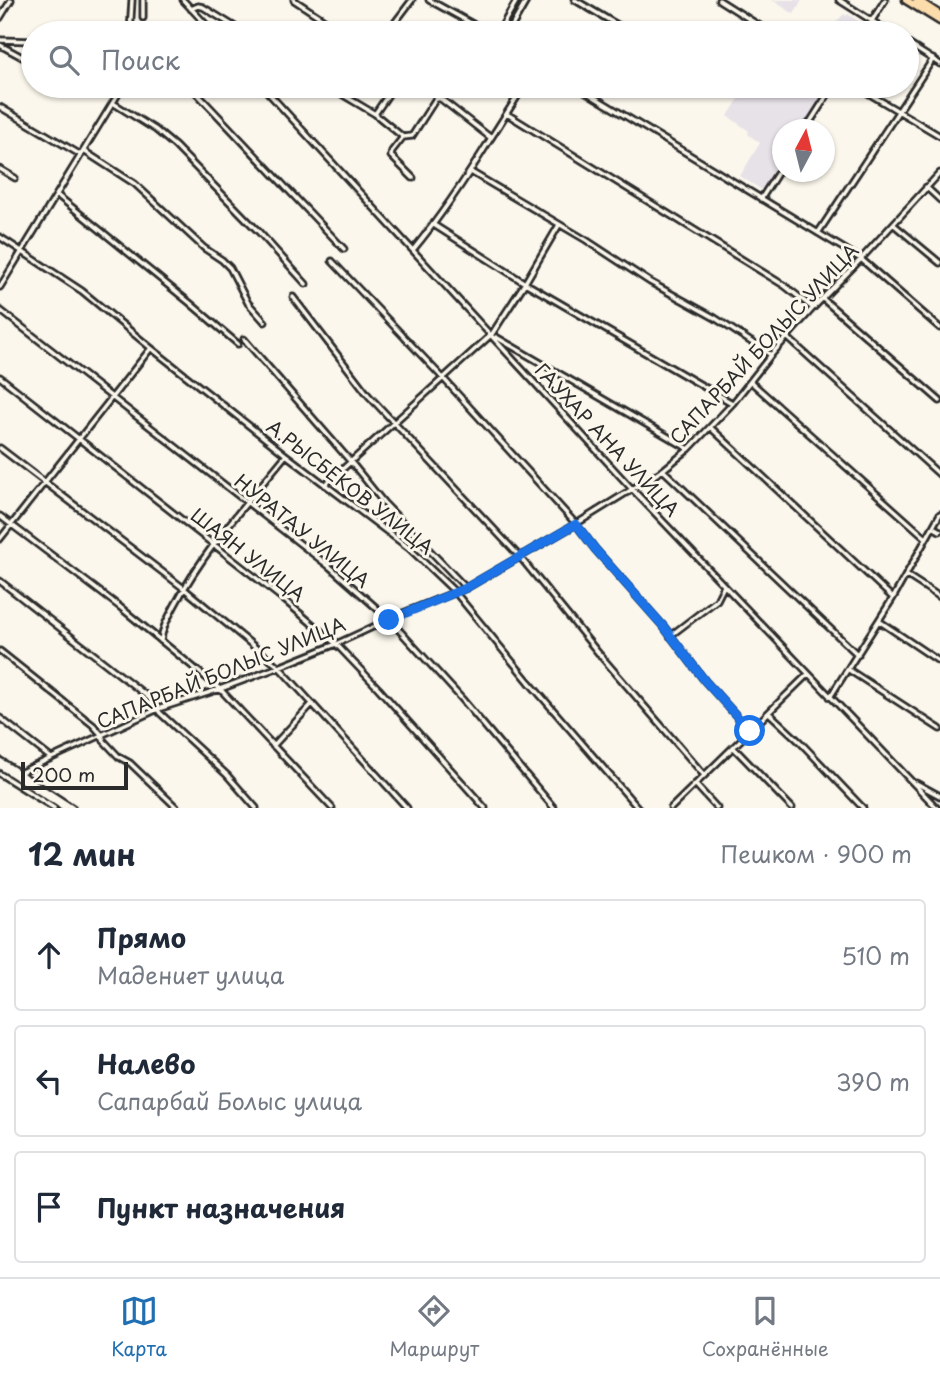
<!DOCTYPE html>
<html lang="ru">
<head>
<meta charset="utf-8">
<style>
	body { margin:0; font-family:"Playpen Sans",sans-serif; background:#f2f2f3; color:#1f2937 }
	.compass { position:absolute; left:772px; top:119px; width:63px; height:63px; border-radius:50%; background:#fff; box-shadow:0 2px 5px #0004; rotate:7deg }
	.scale { position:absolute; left:21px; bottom:18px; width:107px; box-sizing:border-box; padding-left:7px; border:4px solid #2b2b2b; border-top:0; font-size:19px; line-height:24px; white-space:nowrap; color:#2b2b2b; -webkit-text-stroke:5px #fbf7ec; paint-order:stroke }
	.stop { position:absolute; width:21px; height:21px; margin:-16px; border:5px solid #1a73e8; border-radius:50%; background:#fff }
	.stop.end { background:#1a73e8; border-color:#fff; box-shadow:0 2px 7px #0008 }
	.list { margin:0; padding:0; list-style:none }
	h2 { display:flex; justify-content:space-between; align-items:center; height:91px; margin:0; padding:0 28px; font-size:30px }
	h2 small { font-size:23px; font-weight:400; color:#747a83 }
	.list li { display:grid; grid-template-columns:46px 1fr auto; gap:21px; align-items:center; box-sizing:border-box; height:112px; margin:0 14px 14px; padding:0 14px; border:2px solid #e0e1e3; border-radius:7px }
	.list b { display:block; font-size:26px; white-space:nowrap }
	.list p { margin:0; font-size:23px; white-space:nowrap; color:#747a83 }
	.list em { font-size:23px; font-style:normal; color:#747a83 }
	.icon { flex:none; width:38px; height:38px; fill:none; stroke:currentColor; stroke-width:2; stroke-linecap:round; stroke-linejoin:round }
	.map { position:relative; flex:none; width:940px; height:808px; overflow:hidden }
	.search { position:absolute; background:#fff; box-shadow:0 2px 5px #0004; left:21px; right:21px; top:21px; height:77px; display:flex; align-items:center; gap:18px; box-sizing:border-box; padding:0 24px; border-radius:38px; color:#747a83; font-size:26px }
	.sheet { height:469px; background:#fff }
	nav { display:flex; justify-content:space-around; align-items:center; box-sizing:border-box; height:98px; border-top:2px solid #e0e1e3; background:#fff; font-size:19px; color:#747a83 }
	nav a { display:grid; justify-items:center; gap:4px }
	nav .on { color:#1f6fb2 }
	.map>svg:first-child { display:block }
	.built { fill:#e7e1e8 }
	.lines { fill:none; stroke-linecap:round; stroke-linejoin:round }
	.street-casing { stroke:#2b2b2b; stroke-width:9 }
	.secondary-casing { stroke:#2b2b2b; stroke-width:10 }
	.primary-casing { stroke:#2b2b2b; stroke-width:11 }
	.street { stroke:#fbf7ec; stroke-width:3.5 }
	.secondary { stroke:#fbf7ec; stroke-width:5 }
	.primary { stroke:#fddcac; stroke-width:6 }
	.route { stroke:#1a73e8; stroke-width:9 }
	.labels { text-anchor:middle; stroke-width:6; stroke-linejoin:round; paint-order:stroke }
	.street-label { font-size:19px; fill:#2b2b2b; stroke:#fbf7ec }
</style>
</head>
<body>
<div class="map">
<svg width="940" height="808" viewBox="0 0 940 808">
	<rect width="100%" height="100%" fill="#fbf7ec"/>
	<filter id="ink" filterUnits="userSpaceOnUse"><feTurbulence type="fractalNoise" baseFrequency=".0143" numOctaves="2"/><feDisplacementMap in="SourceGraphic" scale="14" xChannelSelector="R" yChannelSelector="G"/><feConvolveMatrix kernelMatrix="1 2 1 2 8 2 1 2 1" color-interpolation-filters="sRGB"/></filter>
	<g filter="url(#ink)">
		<path class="built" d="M 772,0 L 802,0 L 794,14 Z
			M 844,14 L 846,16 L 848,14 L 865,26 L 861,33 L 825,33 Z
			M 747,86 L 829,86 L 801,129 L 782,130 L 782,158 L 762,190 L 740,176 L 760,143 L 748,134 L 749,131 L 728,116 Z"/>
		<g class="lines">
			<g class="street-casing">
				<path id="street" d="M 183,0 L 214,33
					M 294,0 L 344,33
					M 429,0 L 489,33
					M 575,0 L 631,33
					M 719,0 L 771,33
					M 839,0 L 891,33
					M 191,9 L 198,6 L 203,7 L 245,33
					M 0,18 L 11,0
					M 143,18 L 143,0
					M 131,24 L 140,33
					M 130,33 L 132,0
					M 387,33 L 412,0
					M 498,33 L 517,0
					M 508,33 L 527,0
					M 864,33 L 885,0
					M 0,40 L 33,41
					M 907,43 L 940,64
					M 0,45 L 33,63
					M 72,86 L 82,92
					M 190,86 L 344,249
					M 262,86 L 632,489 L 937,808
					M 328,86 L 375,114 L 403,137 L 392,151 L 391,156 L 413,178
					M 576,86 L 861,259 L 940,328
					M 717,86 L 729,93
					M 856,86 L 940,136
					M 113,103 L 156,130 L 175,146 L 259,232 L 306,284
					M 0,107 L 81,155
					M 375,114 L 394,86
					M 507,114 L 785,286 L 813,308
					M 805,130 L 833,86
					M 403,137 L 412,136 L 435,100 L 438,98 L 441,99 L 491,138 L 524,86
					M 84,151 L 135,184 L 204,248 L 222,260 L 230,268 L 248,303 L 265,322
					M 0,169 L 15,178
					M 471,172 L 586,240 L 650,282 L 715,318 L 771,355
					M 926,187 L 940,200
					M 57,195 L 190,303 L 238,344
					M 761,199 L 782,166
					M 893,224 L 940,263
					M 434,225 L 525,283 L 732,403
					M 818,233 L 933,59
					M 0,237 L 82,291 L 151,348 L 286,455 L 410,549 L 455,592 L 529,682 L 638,808
					M 413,250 C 442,215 467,177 491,138
					M 332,261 L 443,378 L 576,524 L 595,549 L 664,627 L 705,681 L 750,731
					M 0,287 L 123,86
					M 293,297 L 369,396 L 520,557 L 600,655 L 704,775
					M 823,299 L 940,401
					M 0,310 L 330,567 L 389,619 L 462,699 L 554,808
					M 496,337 L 689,449
					M 788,338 L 940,475
					M 244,339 L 351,462 L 384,503 L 466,588
					M 0,377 L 283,599 L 336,644 L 379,689 L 485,808
					M 751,382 L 926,538
					M 710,427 L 893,598
					M 0,448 L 182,587 L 279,667 L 407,808
					M 663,470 L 858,655
					M 325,485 L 492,334 L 525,283 L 559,225
					M 0,516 L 120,607 L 220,689 L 332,808
					M 933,527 L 940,531
					M 0,539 L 151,348
					M 906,575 L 940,597
					M 0,581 L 152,700 L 160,713 L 227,775 L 256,808
					M 879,621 L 940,662
					M 670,636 L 717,600 L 724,586
					M 161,641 C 162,627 169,617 175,605 C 204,550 247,503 286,455
					M 0,651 L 93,725 L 102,735 L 104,741 L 119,757 L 130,763 L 177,808
					M 849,670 L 940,729
					M 830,697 L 893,598 L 940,514
					M 769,713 L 800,742 L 863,808
					M 0,718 L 51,758
					M 273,746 L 312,704
					M 733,747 L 792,808
					M 19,773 L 158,709 L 220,689 L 279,667 L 336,644 L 401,614 L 466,588 L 576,524 L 663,470 L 689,449 L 733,403 L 771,355 L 813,308 L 861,259 L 940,173
					M 0,774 L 54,808
					M 916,783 L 940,796
					M 695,784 L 717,808
					M 671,808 L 808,674"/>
			</g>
			<g class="secondary-casing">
				<path id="secondary" d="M 0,761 L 72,808
					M 0,766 L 65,808"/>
			</g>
			<g class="primary-casing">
				<path id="primary" d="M 906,0 L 940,21
					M 917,0 L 940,15"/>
			</g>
			<use href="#street" class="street"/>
			<use href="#secondary" class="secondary"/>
			<use href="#primary" class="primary"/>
		</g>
	</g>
	<g class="lines" filter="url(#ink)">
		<path class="route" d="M 389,620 L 466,588 L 576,524 L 595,549 L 664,627 L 705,681 L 750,731"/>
	</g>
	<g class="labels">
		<g class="street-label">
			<text transform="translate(764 344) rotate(-47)" y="7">САПАРБАЙ БОЛЫС УЛИЦА</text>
			<text transform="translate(607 440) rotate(47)" y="7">ГАУХАР АНА УЛИЦА</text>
			<text transform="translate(350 487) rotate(38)" y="7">А.РЫСБЕКОВ УЛИЦА</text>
			<text transform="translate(302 531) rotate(39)" y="7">НУРАТАУ УЛИЦА</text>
			<text transform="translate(248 555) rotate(38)" y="7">ШАЯН УЛИЦА</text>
			<text transform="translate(221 673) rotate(-22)" y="7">САПАРБАЙ БОЛЫС УЛИЦА</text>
		</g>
	</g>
</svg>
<svg class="compass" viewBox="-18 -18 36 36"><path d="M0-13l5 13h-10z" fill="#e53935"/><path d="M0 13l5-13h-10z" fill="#747a83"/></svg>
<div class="scale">200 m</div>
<div class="stop" style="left:750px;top:731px"></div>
<div class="stop end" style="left:389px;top:620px"></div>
<div class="search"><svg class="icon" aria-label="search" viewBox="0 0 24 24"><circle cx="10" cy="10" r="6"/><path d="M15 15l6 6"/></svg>Поиск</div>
</div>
<section class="sheet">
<h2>12 мин<small>Пешком · 900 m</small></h2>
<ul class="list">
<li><svg class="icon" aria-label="ahead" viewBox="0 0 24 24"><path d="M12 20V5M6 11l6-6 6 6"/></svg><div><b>Прямо</b><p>Мадениет улица</p></div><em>510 m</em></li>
<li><svg class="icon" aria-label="left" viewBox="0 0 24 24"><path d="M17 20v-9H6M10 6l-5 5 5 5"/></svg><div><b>Налево</b><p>Сапарбай Болыс улица</p></div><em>390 m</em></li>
<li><svg class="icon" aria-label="arrive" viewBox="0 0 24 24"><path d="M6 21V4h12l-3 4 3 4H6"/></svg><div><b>Пункт назначения</b></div></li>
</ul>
</section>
<nav>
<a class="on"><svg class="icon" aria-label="map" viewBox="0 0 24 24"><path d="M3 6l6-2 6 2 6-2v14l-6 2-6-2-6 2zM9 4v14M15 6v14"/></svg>Карта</a>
<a><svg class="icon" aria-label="directions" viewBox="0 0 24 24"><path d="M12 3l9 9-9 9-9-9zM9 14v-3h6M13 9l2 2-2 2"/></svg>Маршрут</a>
<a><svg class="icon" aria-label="saved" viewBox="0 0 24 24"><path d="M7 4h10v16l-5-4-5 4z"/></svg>Сохранённые</a>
</nav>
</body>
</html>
